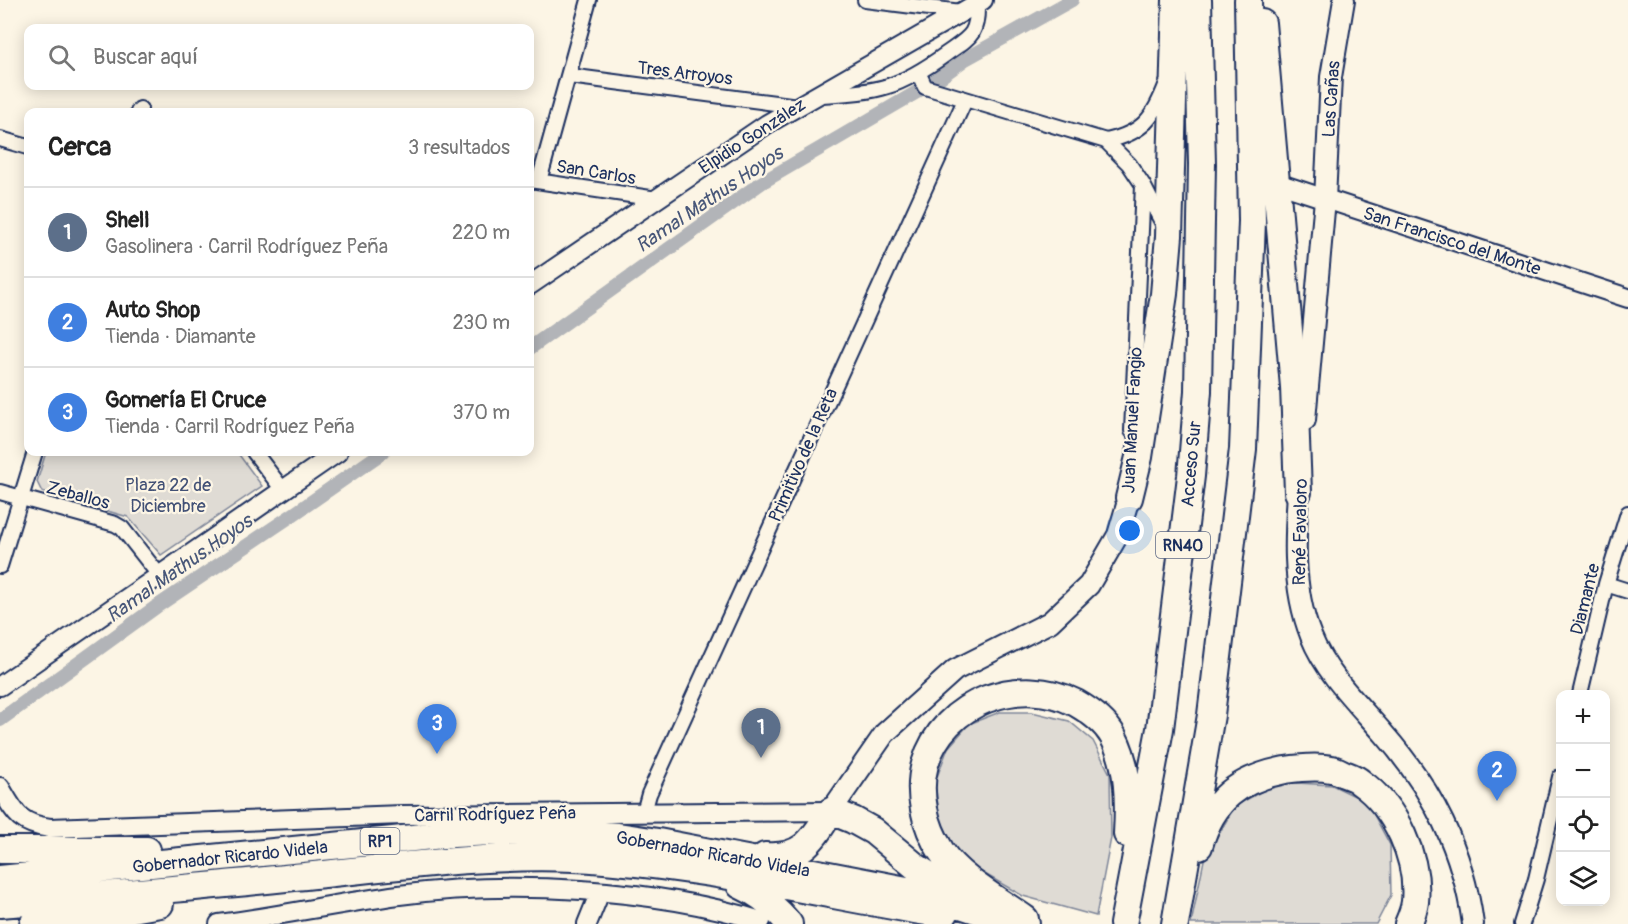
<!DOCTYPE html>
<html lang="es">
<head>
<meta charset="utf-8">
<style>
	body { margin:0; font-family:Pangolin,sans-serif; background:#f6f6f6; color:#222 }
	.controls { position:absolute; right:18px; bottom:18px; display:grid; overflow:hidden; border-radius:12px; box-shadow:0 3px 15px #0003 }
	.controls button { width:54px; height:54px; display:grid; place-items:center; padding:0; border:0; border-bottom:2px solid #e0e0e0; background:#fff; color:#222; font:30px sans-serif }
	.you { position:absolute; left:1130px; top:531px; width:21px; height:21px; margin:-15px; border:4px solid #fff; border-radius:50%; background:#1a73e8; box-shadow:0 0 0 9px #1a73e833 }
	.badge { display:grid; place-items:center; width:39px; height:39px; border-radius:50%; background:#1b2f5e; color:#fff; font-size:20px; font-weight:700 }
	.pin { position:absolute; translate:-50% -50px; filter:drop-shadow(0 2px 3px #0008) }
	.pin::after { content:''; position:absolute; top:32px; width:21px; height:18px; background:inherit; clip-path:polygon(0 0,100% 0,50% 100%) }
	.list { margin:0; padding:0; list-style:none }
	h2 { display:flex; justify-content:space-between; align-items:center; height:78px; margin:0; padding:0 24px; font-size:26px }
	h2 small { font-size:20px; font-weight:400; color:#767676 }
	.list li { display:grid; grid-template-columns:39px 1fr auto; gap:18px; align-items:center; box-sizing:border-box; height:90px; padding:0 24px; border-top:2px solid #e0e0e0 }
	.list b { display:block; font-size:22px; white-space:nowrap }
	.list p { margin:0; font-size:20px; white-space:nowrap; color:#767676 }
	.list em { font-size:20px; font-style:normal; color:#767676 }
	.icon { flex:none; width:33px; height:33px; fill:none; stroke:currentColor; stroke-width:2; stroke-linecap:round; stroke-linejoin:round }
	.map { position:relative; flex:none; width:1628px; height:924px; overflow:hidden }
	.search { position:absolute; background:#fff; box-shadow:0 3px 15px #0003; left:24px; top:24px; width:510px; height:66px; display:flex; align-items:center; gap:15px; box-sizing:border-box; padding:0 21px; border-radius:12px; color:#767676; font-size:22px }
	.panel { position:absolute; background:#fff; box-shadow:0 3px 15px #0003; left:24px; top:108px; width:510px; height:348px; border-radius:12px }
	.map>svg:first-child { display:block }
	.green { fill:#dfdbd4; stroke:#7d8599; stroke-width:1.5 }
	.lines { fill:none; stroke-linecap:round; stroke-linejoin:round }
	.canal { stroke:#b2b4b8; stroke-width:14 }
	.minor-casing { stroke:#1b2f5e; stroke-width:18 }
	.tertiary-casing { stroke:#1b2f5e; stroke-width:22 }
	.secondary-casing { stroke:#1b2f5e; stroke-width:24 }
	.motorway-casing { stroke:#1b2f5e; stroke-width:30 }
	.minor { stroke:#fcf5e5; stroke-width:14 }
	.tertiary { stroke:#fcf5e5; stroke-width:18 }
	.secondary { stroke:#fcf5e5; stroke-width:20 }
	.motorway { stroke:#fcf5e5; stroke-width:26 }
	.labels { text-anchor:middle; stroke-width:4.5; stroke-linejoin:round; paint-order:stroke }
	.shield { fill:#fcf5e5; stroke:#5e6a86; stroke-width:1.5 }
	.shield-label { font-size:16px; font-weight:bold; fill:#1b2f5e }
	.street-label { font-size:18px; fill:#1b2f5e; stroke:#fcf5e5 }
	.park-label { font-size:18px; fill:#425176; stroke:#fcf5e5 }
	.water-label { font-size:20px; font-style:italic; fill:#485779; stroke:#fcf5e5 }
</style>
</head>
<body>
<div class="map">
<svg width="1628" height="924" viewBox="0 0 1628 924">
	<rect width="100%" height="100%" fill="#fcf5e5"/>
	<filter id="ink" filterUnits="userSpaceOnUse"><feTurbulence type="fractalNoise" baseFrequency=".0167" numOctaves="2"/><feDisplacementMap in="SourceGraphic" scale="12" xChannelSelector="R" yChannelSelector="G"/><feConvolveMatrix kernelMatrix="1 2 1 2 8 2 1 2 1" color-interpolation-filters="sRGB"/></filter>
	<g filter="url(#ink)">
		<path class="green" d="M 46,452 L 237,452 L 262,486 L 161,555 L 128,517 L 42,492 L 37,482 Z
			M 1000,712 L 1032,712 L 1069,721 L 1093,741 L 1110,774 L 1111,838 L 1096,916 L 1023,896 L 957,858 L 940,822 L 935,782 L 948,748 L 969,724 Z
			M 1279,782 L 1332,785 L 1367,802 L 1390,845 L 1391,895 L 1376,924 L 1191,924 L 1204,860 L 1235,806 Z"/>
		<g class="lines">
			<path class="canal" d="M 935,81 L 964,60 L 1072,0
				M 530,348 L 761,183 L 917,92
				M 0,720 L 156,607 L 291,516 L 383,452"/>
			<g class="minor-casing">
				<path id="minor" d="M 865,0 L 961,12
					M 919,74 L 925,87 L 1106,141 C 1144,133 1154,117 1167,83
					M 569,76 L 798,106
					M 822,95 C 879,92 899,88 946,54 C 970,37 978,35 977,4
					M 138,112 L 140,109
					M 0,139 L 28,147
					M 1106,141 L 1129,164 L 1143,185 L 1165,228
					M 530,180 L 657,199
					M 539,181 L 589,0
					M 1132,431 L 1143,185
					M 254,452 L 283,490
					M 0,492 L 115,524 L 122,528 L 159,575
					M 0,566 L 35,452
					M 1606,584 L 1628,591
					M 1580,694 L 1606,584 L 1628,513
					M 644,812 L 649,794 L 965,100
					M 1522,924 L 1536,879 L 1560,777"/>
			</g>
			<g class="tertiary-casing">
				<path id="tertiary" d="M 1277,183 L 1628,298
					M 530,285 L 767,124 L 983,0
					M 0,686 L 338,452
					M 0,787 C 15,813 19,824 50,828 L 402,815 L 831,811
					M 219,924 C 279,916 339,903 399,895 C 510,880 654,888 761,921
					M 587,924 L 600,892"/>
			</g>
			<g class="secondary-casing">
				<path id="secondary" d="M 1305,420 L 1325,199 L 1331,77 L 1344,0
					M 1299,479 C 1295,532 1291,586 1311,636 C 1326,674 1358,704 1384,734 C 1433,790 1463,850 1473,924
					M 831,811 L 885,733 L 955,670 L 1050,622 L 1089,585 L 1118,535 L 1129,498"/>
			</g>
			<g class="motorway-casing">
				<path id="motorway" d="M 1262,23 L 1294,387 L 1298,492
					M 1129,498 L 1139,457 L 1164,294 L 1169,236 L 1176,0
					M 1199,846 C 1212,799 1239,779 1285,770 C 1299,768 1317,766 1331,769 C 1335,769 1340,772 1344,774 C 1349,776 1356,778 1360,782 C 1396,807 1419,859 1415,902 C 1414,909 1411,917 1408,924
					M 0,850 L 147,850
					M 765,856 C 803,859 813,839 831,811 L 853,820 L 873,831 L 915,866 L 960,896
					M 0,879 L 453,834 L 492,832 L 575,833 L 618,836 L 658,842 L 927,894 L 991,915 L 1026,924
					M 740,885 C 760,894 775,906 789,924
					M 0,904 C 98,895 196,888 294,877 C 387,868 481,854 574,858 C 691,864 811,892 926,912 L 945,913
					M 1025,919 C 1000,901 957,877 941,851 C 925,826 917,793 925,764 C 943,701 1021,674 1076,703 C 1090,711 1105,722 1113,736 C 1129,766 1129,801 1127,834
					M 33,924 L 127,910 L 160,904
					M 1123,924 L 1160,729 L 1191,476 L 1198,391 L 1202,164 L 1198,0
					M 1175,924 L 1211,715 L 1243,449 L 1252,221 L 1248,0"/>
			</g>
			<use href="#minor" class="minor"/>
			<use href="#tertiary" class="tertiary"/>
			<use href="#secondary" class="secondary"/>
			<use href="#motorway" class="motorway"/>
		</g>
	</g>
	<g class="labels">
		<g class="shield">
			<rect x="1156" y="532" width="54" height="26" rx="4.5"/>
			<rect x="360.5" y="828" width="39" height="26" rx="4.5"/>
		</g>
		<g class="shield-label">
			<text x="1183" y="551">RN40</text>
			<text x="380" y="847">RP1</text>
		</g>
		<g class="street-label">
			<text transform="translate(685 73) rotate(7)" y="6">Tres Arroyos</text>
			<text transform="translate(1331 99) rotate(-86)" y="6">Las Cañas</text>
			<text transform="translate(752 136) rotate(-33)" y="6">Elpidio González</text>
			<text transform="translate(596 172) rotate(9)" y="6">San Carlos</text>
			<text transform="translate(1452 241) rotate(18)" y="6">San Francisco del Monte</text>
			<text transform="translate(1132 420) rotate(-87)" y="6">Juan Manuel Fangio</text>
			<text transform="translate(803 455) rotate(-66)" y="6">Primitivo de la Reta</text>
			<text transform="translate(1191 464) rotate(-85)" y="6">Acceso Sur</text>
			<text transform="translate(78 495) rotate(15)" y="6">Zeballos</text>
			<text transform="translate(1300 532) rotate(-89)" y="6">René Favaloro</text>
			<text transform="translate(1585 599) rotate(-76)" y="6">Diamante</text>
			<text transform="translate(495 814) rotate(-1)" y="6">Carril Rodríguez Peña</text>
			<text transform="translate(713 854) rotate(10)" y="6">Gobernador Ricardo Videla</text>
			<text transform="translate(230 857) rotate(-6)" y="6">Gobernador Ricardo Videla</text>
		</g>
		<g class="park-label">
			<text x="168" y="491">Plaza 22 de<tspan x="168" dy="21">Diciembre</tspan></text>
		</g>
		<g class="water-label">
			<text transform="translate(709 199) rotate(-34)" y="7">Ramal Mathus Hoyos</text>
			<text transform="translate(179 568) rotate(-35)" y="7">Ramal Mathus Hoyos</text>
		</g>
	</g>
</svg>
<div class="controls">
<button>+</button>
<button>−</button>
<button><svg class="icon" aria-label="locate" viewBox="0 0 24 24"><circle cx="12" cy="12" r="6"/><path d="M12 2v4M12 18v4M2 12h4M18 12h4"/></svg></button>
<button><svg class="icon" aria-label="layers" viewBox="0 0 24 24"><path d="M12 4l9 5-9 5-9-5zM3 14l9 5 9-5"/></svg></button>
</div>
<div class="you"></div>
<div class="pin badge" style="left:761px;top:758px;background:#5c6f8a">1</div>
<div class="pin badge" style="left:1497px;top:801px;background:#3f7fe0">2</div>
<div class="pin badge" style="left:437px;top:754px;background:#3f7fe0">3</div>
<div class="search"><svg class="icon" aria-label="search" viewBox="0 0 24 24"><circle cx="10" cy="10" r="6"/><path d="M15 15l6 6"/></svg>Buscar aquí</div>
<section class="panel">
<h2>Cerca<small>3 resultados</small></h2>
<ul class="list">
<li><span class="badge" style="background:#5c6f8a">1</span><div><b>Shell</b><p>Gasolinera · Carril Rodríguez Peña</p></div><em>220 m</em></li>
<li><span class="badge" style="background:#3f7fe0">2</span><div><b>Auto Shop</b><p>Tienda · Diamante</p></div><em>230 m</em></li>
<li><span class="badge" style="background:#3f7fe0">3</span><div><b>Gomería El Cruce</b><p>Tienda · Carril Rodríguez Peña</p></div><em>370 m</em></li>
</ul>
</section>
</div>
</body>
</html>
